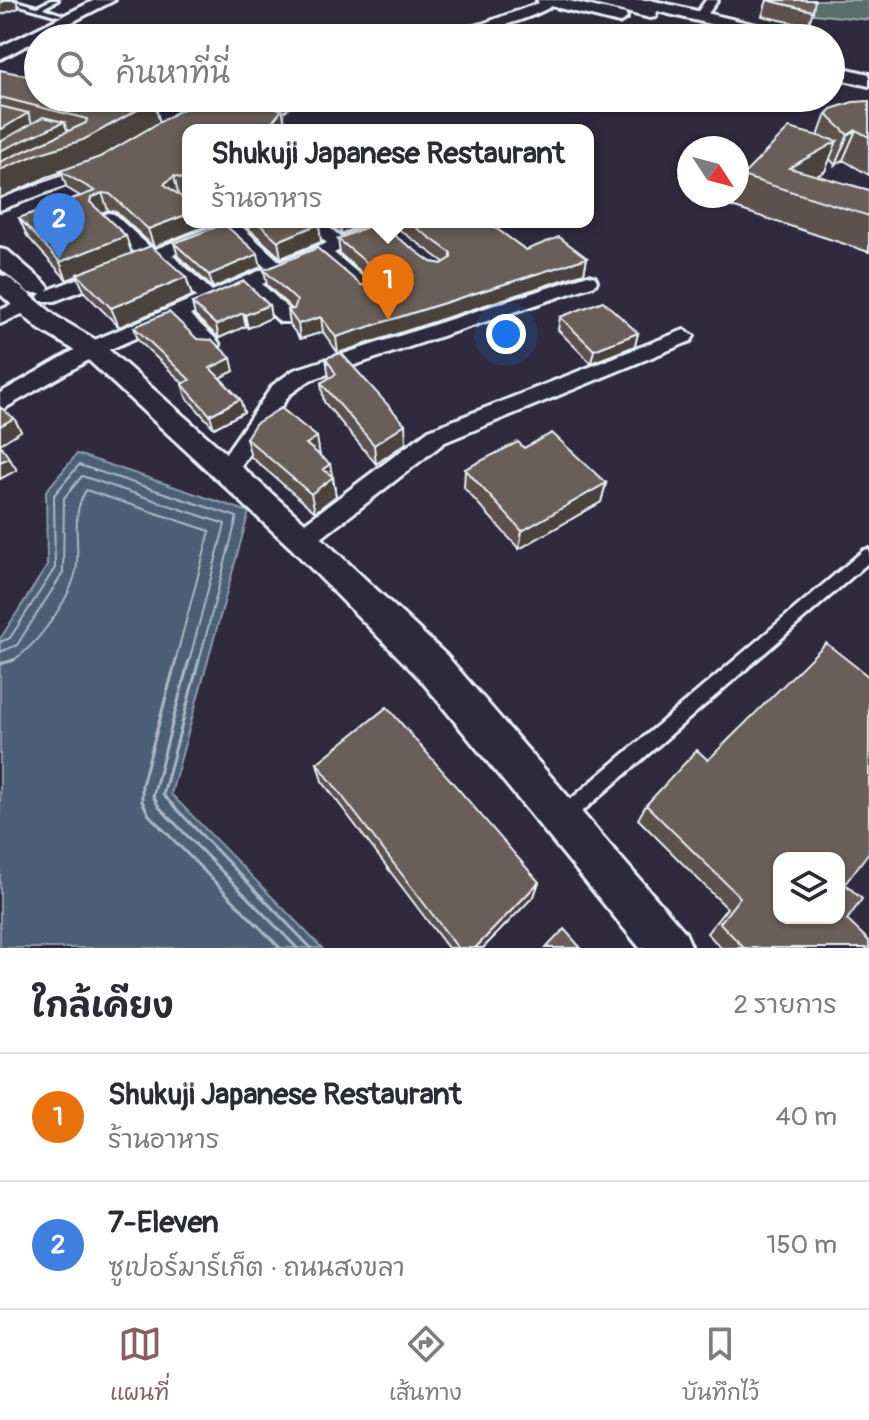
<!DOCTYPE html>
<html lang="th">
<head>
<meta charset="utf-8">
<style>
	body { margin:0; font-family:Pangolin,"Playpen Sans Thai",sans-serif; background:#f7f7f7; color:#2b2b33 }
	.controls { position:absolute; right:24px; bottom:24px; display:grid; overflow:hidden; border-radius:16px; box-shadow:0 2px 6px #0004 }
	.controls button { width:72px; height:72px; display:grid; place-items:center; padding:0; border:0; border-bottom:2px solid #e1e1e2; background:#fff; color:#2b2b33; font:40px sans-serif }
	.compass { position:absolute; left:677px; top:136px; width:72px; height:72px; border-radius:50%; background:#fff; box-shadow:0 2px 6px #0004; rotate:126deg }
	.you { position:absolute; left:506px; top:334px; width:28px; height:28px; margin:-20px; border:6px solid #fff; border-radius:50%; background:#1a73e8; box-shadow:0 0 0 12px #1a73e833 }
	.badge { display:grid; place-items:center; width:52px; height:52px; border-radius:50%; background:#8a5d65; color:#fff; font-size:26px; font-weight:700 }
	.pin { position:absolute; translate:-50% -66px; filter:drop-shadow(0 2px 4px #0008) }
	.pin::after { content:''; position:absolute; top:42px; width:28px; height:24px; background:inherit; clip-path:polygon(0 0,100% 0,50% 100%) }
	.popup { position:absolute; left:182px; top:124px; width:412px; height:104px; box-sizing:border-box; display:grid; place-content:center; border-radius:16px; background:#fff; filter:drop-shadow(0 2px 6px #0005); font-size:26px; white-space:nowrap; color:#7c7c81 }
	.popup b { font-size:30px; color:#2b2b33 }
	.popup::after { content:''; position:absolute; left:50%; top:100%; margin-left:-16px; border:16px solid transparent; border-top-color:#fff }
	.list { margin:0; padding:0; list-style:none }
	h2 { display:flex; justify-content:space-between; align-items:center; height:104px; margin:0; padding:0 32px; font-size:34px }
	h2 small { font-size:26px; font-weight:400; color:#7c7c81 }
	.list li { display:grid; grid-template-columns:52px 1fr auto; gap:24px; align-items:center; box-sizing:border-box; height:128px; padding:0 32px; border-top:2px solid #e1e1e2 }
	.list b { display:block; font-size:30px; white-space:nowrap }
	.list p { margin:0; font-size:26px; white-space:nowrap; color:#7c7c81 }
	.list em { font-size:26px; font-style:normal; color:#7c7c81 }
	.icon { flex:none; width:44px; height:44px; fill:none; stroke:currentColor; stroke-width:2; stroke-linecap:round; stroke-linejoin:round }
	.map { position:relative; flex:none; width:869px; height:948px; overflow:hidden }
	.search { position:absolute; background:#fff; box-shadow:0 2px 6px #0004; left:24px; right:24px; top:24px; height:88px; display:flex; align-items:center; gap:20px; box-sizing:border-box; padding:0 28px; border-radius:44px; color:#7c7c81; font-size:30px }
	.sheet { height:360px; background:#fff }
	nav { display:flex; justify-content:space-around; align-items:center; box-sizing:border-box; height:112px; border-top:2px solid #e1e1e2; background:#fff; font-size:22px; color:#7c7c81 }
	nav a { display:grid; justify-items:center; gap:4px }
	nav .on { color:#8a5d65 }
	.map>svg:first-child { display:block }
	.green { fill:#596e69; stroke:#a0b0b0; stroke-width:2 }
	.water { fill:#4c6177; stroke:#8a9bab; stroke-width:2 }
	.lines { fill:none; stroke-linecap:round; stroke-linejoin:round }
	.shore-far1 { stroke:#aab7c4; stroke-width:2 }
	.shore { stroke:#aab7c4; stroke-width:3 }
	.service-casing { stroke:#e8f1f8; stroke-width:6 }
	.minor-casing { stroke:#e8f1f8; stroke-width:6 }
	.tertiary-casing { stroke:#e8f1f8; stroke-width:6 }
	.secondary-casing { stroke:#e8f1f8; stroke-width:6 }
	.service { fill:#2f2a3d; fill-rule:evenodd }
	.minor { fill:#2f2a3d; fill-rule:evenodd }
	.tertiary { fill:#2f2a3d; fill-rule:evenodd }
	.secondary { fill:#2f2a3d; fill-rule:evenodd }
	.wall { fill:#5b514d; stroke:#e8f1f8; stroke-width:2 }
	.shaded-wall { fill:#4a423e; stroke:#e8f1f8; stroke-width:2 }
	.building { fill:#6a5e59; stroke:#e8f1f8; stroke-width:2; fill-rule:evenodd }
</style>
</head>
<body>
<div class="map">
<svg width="869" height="948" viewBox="0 0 869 948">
	<rect width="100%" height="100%" fill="#2f2a3d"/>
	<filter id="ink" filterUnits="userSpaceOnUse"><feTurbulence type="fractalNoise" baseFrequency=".0125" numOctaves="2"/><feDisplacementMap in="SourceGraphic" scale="16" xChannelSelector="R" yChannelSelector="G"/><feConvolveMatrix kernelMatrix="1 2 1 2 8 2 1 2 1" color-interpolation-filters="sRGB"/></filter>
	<g filter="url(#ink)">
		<path class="green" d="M 809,0 L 869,0 L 869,20 L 804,13 Z"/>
		<path class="water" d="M 77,454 L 249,512 L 171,794 L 322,948 L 0,948 L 0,639 L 47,566 L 46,491 Z"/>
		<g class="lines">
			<path class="shore-far1" d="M 0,642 L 10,638 L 55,568 L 54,495 L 79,465 L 237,517 L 199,662
				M 0,652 L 17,645 L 63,573 L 64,498 L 82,476 L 225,524 L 189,662
				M 10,662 C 37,647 74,595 77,564 C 79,538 71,514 86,490 L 210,531 L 175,662"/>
			<path class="shore" d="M 176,660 L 142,785 L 142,801 L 149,815 L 280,948
				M 189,660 L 153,796 L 159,807 L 297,948
				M 199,660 L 163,795 L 311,948
				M 0,664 L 14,660"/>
			<g class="service-casing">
				<path id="service" d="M 3,0 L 12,0 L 37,7 L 51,0 L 58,0 L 43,8 L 63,15 L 58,16 Z
					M 869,549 L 869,562 L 569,823 L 563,825 L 557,823 L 555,817 L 557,811 L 864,550 Z"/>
			</g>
			<g class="minor-casing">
				<path id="minor" d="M 547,0 L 558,2 C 530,22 463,38 429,38 L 482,24 Z
					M 706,0 L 718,0 L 704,19 L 696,19 L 694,17 Z
					M 95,164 L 101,166 L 101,172 L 0,210 L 0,199 Z
					M 108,213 L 114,214 L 153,250 L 224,222 L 249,222 L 242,227 L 280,262 L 327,243 L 302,222 L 322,222 L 341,237 L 376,222 L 400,222 L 334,253 L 378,290 L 381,294 L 378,298 L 364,298 L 319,259 L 262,284 L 294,314 L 297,318 L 294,322 L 280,322 L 247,290 L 190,315 L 217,340 L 220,345 L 217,350 L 203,350 L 174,321 L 99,354 L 0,411 L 0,393 L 85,344 L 197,297 L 158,261 L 55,301 L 41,301 L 38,297 L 41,293 L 138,255 L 102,222 L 99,218 ZM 228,233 L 266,268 L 212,291 L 172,255 Z
					M 588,275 L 595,277 L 597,281 L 595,285 L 310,380 L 289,395 L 234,476 L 226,479 L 218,476 L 214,470 L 273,385 L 294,370 Z
					M 26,299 L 33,301 L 36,305 L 33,309 L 0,324 L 0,310 Z
					M 684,330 L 694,336 L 691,341 L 445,442 L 311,546 L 302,549 L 293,546 L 289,539 L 293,532 L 429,430 Z"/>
			</g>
			<g class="tertiary-casing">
				<path id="tertiary" d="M 0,249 L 8,251 L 45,283 L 49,288 L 45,293 L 29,293 L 0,268 Z
					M 0,275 L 8,277 L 57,317 L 101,343 L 313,530 L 446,655 L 685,932 L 692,948 L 640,948 L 420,679 L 291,548 L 83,355 L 39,329 L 0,294 Z"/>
			</g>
			<g class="secondary-casing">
				<path id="secondary" d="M 95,0 L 115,0 L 0,59 L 0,47 Z
					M 537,0 L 565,0 L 625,14 L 627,18 L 619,23 L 539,3 Z
					M 588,0 L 650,0 L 795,34 L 798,38 L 767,38 L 657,11 L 656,17 L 650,18 L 590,3 Z
					M 831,65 L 869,74 L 869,86 L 831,77 Z"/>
			</g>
			<use href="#service" class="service"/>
			<use href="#minor" class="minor"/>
			<use href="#tertiary" class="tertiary"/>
			<use href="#secondary" class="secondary"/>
		</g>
		<path class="wall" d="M 767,0 L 813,11 L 808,26 L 762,16 Z
			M 0,70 L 160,122 L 298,103 L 283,112 L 285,126 L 282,129 L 188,222 L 154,247 L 116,212 L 108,210 L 102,213 L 132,253 L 186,277 L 192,296 L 119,327 L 85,293 L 77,276 L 67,280 L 27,236 L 19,218 L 80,196 L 67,188 L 61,172 L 47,177 L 0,198 Z
			M 869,101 L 869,175 L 843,160 L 835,165 L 830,159 L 825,171 L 817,176 L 869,190 L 869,252 L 732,207 L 736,196 L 737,196 L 737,192 L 742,176 L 818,136 L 826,114 Z
			M 246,222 L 316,222 L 321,242 L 281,258 L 247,227 Z
			M 327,222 L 368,222 L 341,234 Z
			M 397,222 L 487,222 L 526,250 L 587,258 L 584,273 L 338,353 L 323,332 L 300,339 L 290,325 L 288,310 L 292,309 L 267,285 L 264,270 L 361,285 L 377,286 L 340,254 L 338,239 L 431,262 L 442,264 L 444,262 L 397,228 Z
			M 174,243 L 261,267 L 213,288 L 178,256 Z
			M 192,303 L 269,305 L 271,318 L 248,328 L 246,326 L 219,338 L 195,316 Z
			M 560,317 L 638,333 L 635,346 L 591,363 L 558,330 Z
			M 134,327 L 197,339 L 234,371 L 220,378 L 240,399 L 244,412 L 214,428 L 186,397 L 182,384 L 183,383 L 138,340 Z
			M 326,358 L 405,424 L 406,443 L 376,464 L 324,402 L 321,383 L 329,378 Z
			M 246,438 L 320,456 L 333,477 L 336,496 L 315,512 L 251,457 Z
			M 465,469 L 606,483 L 601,502 L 519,549 L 464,488 Z
			M 317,763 L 539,882 L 534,896 L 483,948 L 448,948 L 322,781 Z
			M 646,805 L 845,884 L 847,920 L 869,948 L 721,948 L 707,933 L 727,908 L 638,819 Z"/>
		<path class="shaded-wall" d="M 7,0 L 16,0 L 19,8 L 0,15 L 0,3 Z
			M 277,98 L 297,98 L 298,103 L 283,112 L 285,126 L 282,130 L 272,122 L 265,104 Z
			M 154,101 L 160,123 L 91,162 L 47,177 L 0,198 L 0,130 L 28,113 L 36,134 L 64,122 L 72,143 Z
			M 856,130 L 843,160 L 835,165 L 848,135 Z
			M 837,141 L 825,171 L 791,191 L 789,168 Z
			M 174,176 L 178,193 L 169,201 L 164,184 Z
			M 102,193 L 108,210 L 98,215 L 90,202 L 91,198 Z
			M 188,214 L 188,222 L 216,222 L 154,247 L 148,229 Z
			M 340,222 L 368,222 L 341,234 Z
			M 319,224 L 321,242 L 281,258 L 278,241 Z
			M 126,236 L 132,254 L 67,280 L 60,262 Z
			M 258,254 L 261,267 L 213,288 L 209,275 Z
			M 587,258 L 584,273 L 338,353 L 336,337 Z
			M 186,277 L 192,296 L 119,327 L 111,308 Z
			M 269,305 L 271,318 L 248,328 L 245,315 Z
			M 243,313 L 246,326 L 219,338 L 216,325 Z
			M 321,317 L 323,332 L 300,339 L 298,324 Z
			M 638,333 L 635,346 L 591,363 L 594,350 Z
			M 231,358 L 234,371 L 214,381 L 210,368 Z
			M 240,399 L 244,412 L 214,428 L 210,415 Z
			M 14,418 L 21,431 L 0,444 L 0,426 Z
			M 405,424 L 406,443 L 376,464 L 374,445 Z
			M 317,437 L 320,456 L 306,444 Z
			M 9,458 L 17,470 L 0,479 L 0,462 Z
			M 330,464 L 336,496 L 315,512 L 311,494 L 323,469 Z
			M 606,483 L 601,502 L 519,549 L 522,531 Z
			M 539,882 L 534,896 L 483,948 L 475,948 Z"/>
		<path class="building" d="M 767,0 L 815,0 L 813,11 Z
			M 0,70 L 38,78 L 38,98 L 139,98 L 154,101 L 83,140 L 38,154 L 0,170 L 0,162 L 86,123 L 87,119 L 0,97 Z
			M 208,98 L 277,98 L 265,104 L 282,110 L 272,122 L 284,130 L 188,130 L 188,214 L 148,229 L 110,194 L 102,193 L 91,198 L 90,202 L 126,236 L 60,262 L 19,218 L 95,191 L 60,171 L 100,157 L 179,111 ZM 174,176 L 186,180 L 184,199 L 164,184 Z
			M 869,101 L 869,137 L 856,130 L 848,135 L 826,114 L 831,109 L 853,102 Z
			M 0,106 L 28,113 L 0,130 Z
			M 43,117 L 64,122 L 0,151 L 0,142 Z
			M 789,128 L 837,141 L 789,168 L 869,190 L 869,216 L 742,176 Z
			M 257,222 L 316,222 L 319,224 L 278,241 Z
			M 408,222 L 487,222 L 526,250 L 559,237 L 587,258 L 336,337 L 321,317 L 298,324 L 288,310 L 294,309 L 297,301 L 264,270 L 317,248 L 361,285 L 377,286 L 383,279 L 379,273 L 338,239 L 377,223 L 431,262 L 442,264 L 451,258 L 451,253 Z
			M 224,224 L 258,254 L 209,275 L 174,243 Z
			M 151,246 L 186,277 L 111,308 L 77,274 Z
			M 244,281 L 269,305 L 245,315 L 243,313 L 216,325 L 192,303 Z
			M 603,301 L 638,333 L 594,350 L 560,317 Z
			M 169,312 L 197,339 L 212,340 L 231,358 L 210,368 L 240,399 L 210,415 L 182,384 L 190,380 L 134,327 Z
			M 341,353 L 405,424 L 374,445 L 321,383 L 336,374 L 326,358 Z
			M 0,407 L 14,418 L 0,426 Z
			M 281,408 L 317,437 L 306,444 L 330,464 L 323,469 L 333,477 L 311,494 L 246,438 L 255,424 Z
			M 552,433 L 606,483 L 522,531 L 465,469 L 518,442 L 524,448 Z
			M 0,444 L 9,458 L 0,462 Z
			M 826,643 L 869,677 L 869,852 L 845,884 L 862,899 L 847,920 L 869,941 L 869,948 L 744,948 L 720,923 L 740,897 L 646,805 L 697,750 L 708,760 ZM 779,858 L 839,858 L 839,918 L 779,918 Z
			M 387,707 L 539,882 L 475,948 L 458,948 L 317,763 Z
			M 564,929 L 581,948 L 546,948 Z"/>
	</g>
</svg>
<div class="controls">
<button><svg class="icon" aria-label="layers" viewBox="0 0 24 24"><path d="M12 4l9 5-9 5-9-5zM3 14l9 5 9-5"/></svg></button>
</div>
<svg class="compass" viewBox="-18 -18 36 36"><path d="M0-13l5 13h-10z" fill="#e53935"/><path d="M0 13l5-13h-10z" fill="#7c7c81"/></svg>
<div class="you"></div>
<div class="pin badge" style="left:388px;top:320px;background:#e8710a">1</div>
<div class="popup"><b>Shukuji Japanese Restaurant</b>ร้านอาหาร</div>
<div class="pin badge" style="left:59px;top:259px;background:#3f7fe0">2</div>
<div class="search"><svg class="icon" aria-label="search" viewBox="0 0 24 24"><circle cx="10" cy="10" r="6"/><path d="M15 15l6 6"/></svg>ค้นหาที่นี่</div>
</div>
<section class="sheet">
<h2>ใกล้เคียง<small>2 รายการ</small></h2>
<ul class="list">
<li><span class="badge" style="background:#e8710a">1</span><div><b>Shukuji Japanese Restaurant</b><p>ร้านอาหาร</p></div><em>40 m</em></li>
<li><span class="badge" style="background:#3f7fe0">2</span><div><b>7-Eleven</b><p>ซูเปอร์มาร์เก็ต · ถนนสงขลา</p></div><em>150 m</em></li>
</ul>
</section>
<nav>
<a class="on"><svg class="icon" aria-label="map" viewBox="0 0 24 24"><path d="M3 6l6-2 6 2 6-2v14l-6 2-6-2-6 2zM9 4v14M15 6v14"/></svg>แผนที่</a>
<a><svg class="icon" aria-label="directions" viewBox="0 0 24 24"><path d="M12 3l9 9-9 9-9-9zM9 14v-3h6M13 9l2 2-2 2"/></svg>เส้นทาง</a>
<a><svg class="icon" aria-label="saved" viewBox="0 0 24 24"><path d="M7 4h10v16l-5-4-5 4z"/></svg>บันทึกไว้</a>
</nav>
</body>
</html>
